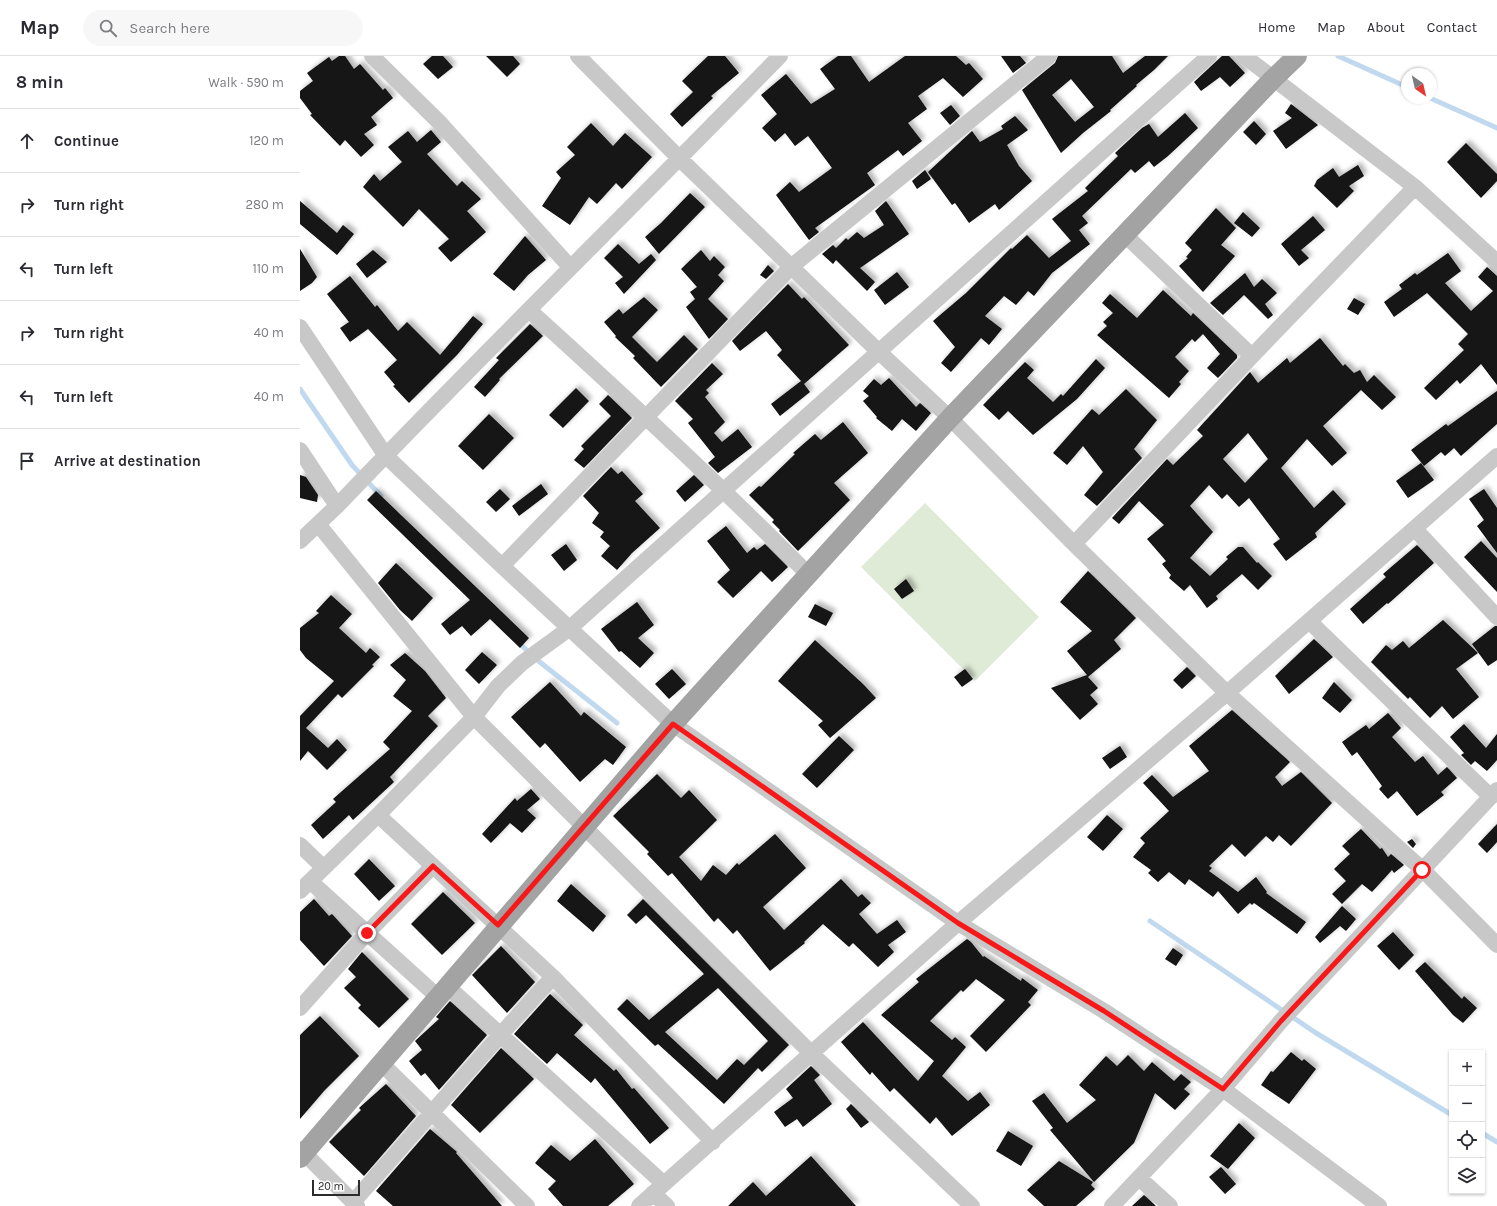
<!DOCTYPE html>
<html lang="en">
<head>
<meta charset="utf-8">
<style>
	body { margin:0; font-family:Karla,sans-serif; background:#f7f7f7; color:#2b2b33 }
	.controls { position:absolute; right:12px; bottom:12px; display:grid; overflow:hidden; border-radius:0px; box-shadow:0 1px 3px #0004 }
	.controls button { width:36px; height:36px; display:grid; place-items:center; padding:0; border:0; border-bottom:1px solid #e1e1e2; background:#fff; color:#2b2b33; font:20px sans-serif }
	.compass { position:absolute; left:1101px; top:12px; width:36px; height:36px; border-radius:50%; background:#fff; box-shadow:0 1px 3px #0004; rotate:146deg }
	.scale { position:absolute; left:12px; bottom:10px; width:48px; box-sizing:border-box; padding-left:4px; border:2px solid #2b2b2b; border-top:0; font-size:11px; line-height:14px; white-space:nowrap; color:#2b2b2b; -webkit-text-stroke:3px #fff; paint-order:stroke }
	.stop { position:absolute; width:12px; height:12px; margin:-9px; border:3px solid #f7191a; border-radius:50%; background:#fff }
	.stop.end { background:#f7191a; border-color:#fff; box-shadow:0 1px 4px #0008 }
	.list { margin:0; padding:0; list-style:none }
	h2 { display:flex; justify-content:space-between; align-items:center; height:52px; margin:0; padding:0 16px; font-size:17px }
	h2 small { font-size:13px; font-weight:400; color:#7c7c81 }
	.list li { display:grid; grid-template-columns:26px 1fr auto; gap:12px; align-items:center; box-sizing:border-box; height:64px; padding:0 16px; border-top:1px solid #e1e1e2 }
	.list b { display:block; font-size:15px; white-space:nowrap }
	.list em { font-size:13px; font-style:normal; color:#7c7c81 }
	.icon { flex:none; width:22px; height:22px; fill:none; stroke:currentColor; stroke-width:2; stroke-linecap:round; stroke-linejoin:round }
	.map { position:relative; flex:none; width:1197px; height:1150px; overflow:hidden }
	header { display:flex; align-items:center; gap:24px; box-sizing:border-box; height:56px; padding:0 20px; background:#fff; border-bottom:1px solid #e1e1e2 }
	header strong { font-size:19px }
	nav { display:flex; gap:22px; margin-inline-start:auto; font-size:14px }
	.search { width:280px; height:36px; background:#f7f7f7; display:flex; align-items:center; gap:10px; box-sizing:border-box; padding:0 14px; border-radius:22px; color:#7c7c81; font-size:15px }
	main { display:flex }
	aside { flex:1; background:#fff }
	.map>svg:first-child { display:block }
	.green { fill:#e0ebd7 }
	.lines { fill:none; stroke-linecap:round; stroke-linejoin:round }
	.stream { stroke:#c0d9ee; stroke-width:5 }
	.building { fill:#121212; fill-rule:evenodd; filter:url(#shadow) }
	.minor { stroke:#c8c8c8; stroke-width:16 }
	.major { stroke:#a3a3a3; stroke-width:20 }
	.route { stroke:#f7191a; stroke-width:5 }
</style>
</head>
<body>
<header>
<strong>Map</strong>
<div class="search"><svg class="icon" aria-label="search" viewBox="0 0 24 24"><circle cx="10" cy="10" r="6"/><path d="M15 15l6 6"/></svg>Search here</div>
<nav><a>Home</a><a>Map</a><a>About</a><a>Contact</a></nav>
</header>
<main>
<aside>
<h2>8 min<small>Walk · 590 m</small></h2>
<ul class="list">
<li><svg class="icon" aria-label="ahead" viewBox="0 0 24 24"><path d="M12 20V5M6 11l6-6 6 6"/></svg><div><b>Continue</b></div><em>120 m</em></li>
<li><svg class="icon" aria-label="right" viewBox="0 0 24 24"><path d="M7 20v-9h11M14 6l5 5-5 5"/></svg><div><b>Turn right</b></div><em>280 m</em></li>
<li><svg class="icon" aria-label="left" viewBox="0 0 24 24"><path d="M17 20v-9H6M10 6l-5 5 5 5"/></svg><div><b>Turn left</b></div><em>110 m</em></li>
<li><svg class="icon" aria-label="right" viewBox="0 0 24 24"><path d="M7 20v-9h11M14 6l5 5-5 5"/></svg><div><b>Turn right</b></div><em>40 m</em></li>
<li><svg class="icon" aria-label="left" viewBox="0 0 24 24"><path d="M17 20v-9H6M10 6l-5 5 5 5"/></svg><div><b>Turn left</b></div><em>40 m</em></li>
<li><svg class="icon" aria-label="arrive" viewBox="0 0 24 24"><path d="M6 21V4h12l-3 4 3 4H6"/></svg><div><b>Arrive at destination</b></div></li>
</ul>
</aside>
<div class="map">
<svg width="1197" height="1150" viewBox="0 0 1197 1150">
	<defs>
		<filter id="shadow"><feDropShadow dx="3.5" dy="-3.5" stdDeviation="2" flood-color="#0004"/></filter>
	</defs>
	<rect width="100%" height="100%" fill="#fff"/>
	<path class="green" d="M 625,447 L 739,561 L 675,625 L 561,511 Z"/>
	<g class="lines">
		<path class="stream" d="M 1038,0 L 1107,31
			M 1130,42 L 1197,72
			M 0,333 L 52,409 L 81,440
			M 218,586 L 236,603 L 317,667
			M 850,865 L 1016,977 L 1152,1059
			M 1182,1077 L 1197,1086"/>
	</g>
	<path class="building" d="M 39,0 L 45,0 L 54,13 L 60,8 L 83,34 L 85,32 L 93,42 L 71,61 L 77,69 L 64,78 L 74,89 L 61,101 L 45,84 L 40,90 L 10,59 L 12,58 L 0,42 L 0,35 L 13,25 L 7,17 L 29,1 L 32,5 Z
		M 132,0 L 143,0 L 153,11 L 138,23 L 123,8 Z
		M 186,0 L 213,0 L 220,8 L 207,21 Z
		M 408,0 L 425,0 L 439,17 L 411,40 L 413,42 L 382,71 L 370,58 L 393,36 L 382,25 Z
		M 538,0 L 551,0 L 569,26 L 605,0 L 656,0 L 666,9 L 669,7 L 683,23 L 663,41 L 643,22 L 618,40 L 627,53 L 608,67 L 622,85 L 603,100 L 598,94 L 567,117 L 575,129 L 515,172 L 519,176 L 509,184 L 476,139 L 490,126 L 499,136 L 532,112 L 508,80 L 495,90 L 485,77 L 475,86 L 462,72 L 477,58 L 461,39 L 486,18 L 511,48 L 535,33 L 520,13 Z
		M 701,0 L 720,0 L 726,7 L 713,17 Z
		M 758,0 L 812,0 L 823,17 L 845,0 L 868,0 L 854,14 L 836,29 L 837,30 L 810,54 L 811,55 L 783,77 L 761,97 L 722,34 L 755,7 ZM 771,23 L 794,51 L 775,66 L 752,39 Z
		M 922,0 L 929,0 L 945,17 L 930,31 L 920,21 L 901,35 L 894,26 Z
		M 991,48 L 1018,69 L 986,93 L 973,75 L 992,62 L 985,57 Z
		M 651,49 L 660,60 L 650,69 L 640,57 Z
		M 885,57 L 898,72 L 868,100 L 854,111 L 849,105 L 835,117 L 831,113 L 782,160 L 788,167 L 779,174 L 790,188 L 752,217 L 734,240 L 728,235 L 716,249 L 704,240 L 685,260 L 702,273 L 689,289 L 681,282 L 651,316 L 641,307 L 655,291 L 633,265 L 666,237 L 711,192 L 712,193 L 727,179 L 749,202 L 771,185 L 752,163 L 788,135 L 785,132 L 818,100 L 815,97 L 842,72 L 849,68 L 858,81 Z
		M 715,60 L 728,74 L 707,89 L 719,110 L 732,125 L 699,154 L 695,148 L 669,167 L 655,147 L 652,149 L 628,116 L 672,75 L 680,86 L 703,73 L 701,70 Z
		M 954,65 L 966,78 L 956,89 L 943,76 Z
		M 291,67 L 313,90 L 325,77 L 352,101 L 322,133 L 316,127 L 297,148 L 289,141 L 270,169 L 242,150 L 261,122 L 256,116 L 275,99 L 267,91 Z
		M 131,74 L 141,86 L 127,98 L 157,130 L 162,125 L 181,143 L 167,155 L 186,176 L 151,206 L 138,192 L 149,183 L 119,153 L 103,171 L 63,131 L 74,118 L 80,125 L 102,106 L 88,91 L 108,75 L 117,86 Z
		M 1166,87 L 1197,118 L 1197,125 L 1181,142 L 1147,106 Z
		M 1058,109 L 1064,120 L 1049,130 L 1054,135 L 1037,152 L 1014,130 L 1017,124 L 1033,112 L 1039,121 Z
		M 625,114 L 631,123 L 617,133 L 612,125 Z
		M 390,137 L 405,151 L 359,198 L 345,181 L 361,167 Z
		M 0,145 L 37,177 L 43,169 L 54,178 L 37,199 L 0,168 Z
		M 586,145 L 609,178 L 560,212 L 575,226 L 567,235 L 536,204 L 533,208 L 522,198 L 533,189 L 536,192 L 546,182 L 548,184 L 557,176 L 564,182 L 584,169 L 575,155 Z
		M 916,152 L 936,172 L 921,189 L 935,200 L 903,236 L 879,210 L 888,202 L 886,201 L 892,194 L 885,187 Z
		M 943,156 L 960,172 L 952,181 L 934,167 Z
		M 1013,160 L 1025,174 L 1001,194 L 1009,202 L 999,210 L 981,188 Z
		M 225,180 L 246,204 L 228,219 L 214,235 L 193,218 Z
		M 318,188 L 339,208 L 351,198 L 356,204 L 324,238 L 315,227 L 323,221 L 304,202 Z
		M 0,193 L 17,221 L 12,227 L 0,235 Z
		M 73,194 L 87,206 L 67,222 L 56,208 Z
		M 401,194 L 410,205 L 414,200 L 425,211 L 418,219 L 424,225 L 408,243 L 428,263 L 409,283 L 386,251 L 395,243 L 390,236 L 397,231 L 381,213 Z
		M 1148,197 L 1161,215 L 1145,227 L 1171,255 L 1193,235 L 1178,221 L 1187,211 L 1197,220 L 1197,329 L 1181,308 L 1160,328 L 1157,324 L 1136,344 L 1124,332 L 1164,294 L 1158,288 L 1168,278 L 1127,237 L 1094,261 L 1084,246 L 1102,233 L 1099,229 L 1115,217 L 1117,219 Z
		M 468,209 L 474,215 L 466,223 L 460,219 Z
		M 597,216 L 609,231 L 585,249 L 574,234 Z
		M 945,217 L 954,231 L 962,223 L 977,237 L 965,248 L 973,259 L 968,263 L 944,239 L 923,259 L 910,247 Z
		M 50,220 L 75,251 L 77,249 L 98,275 L 107,266 L 140,299 L 173,260 L 183,268 L 157,299 L 109,347 L 93,330 L 95,329 L 84,316 L 97,304 L 68,273 L 50,286 L 40,272 L 49,266 L 27,238 Z
		M 488,228 L 502,243 L 504,241 L 549,289 L 504,328 L 510,336 L 480,360 L 471,348 L 501,325 L 477,299 L 482,294 L 466,275 L 440,295 L 432,285 Z
		M 863,234 L 891,260 L 893,257 L 937,299 L 937,302 L 918,322 L 907,312 L 920,298 L 903,278 L 895,286 L 892,283 L 875,301 L 889,315 L 879,326 L 881,328 L 869,342 L 797,279 L 807,270 L 803,266 L 813,257 L 802,247 L 810,238 L 837,262 Z
		M 344,241 L 358,254 L 332,281 L 357,306 L 384,279 L 398,293 L 361,331 L 333,302 L 335,300 L 315,281 L 316,280 L 304,266 L 319,253 L 323,258 Z
		M 1054,242 L 1065,248 L 1058,259 L 1047,253 Z
		M 230,268 L 243,280 L 199,323 L 200,324 L 185,341 L 174,331 L 199,304 L 196,302 Z
		M 1020,282 L 1043,310 L 1045,308 L 1054,317 L 1060,314 L 1067,326 L 1074,319 L 1096,341 L 1082,354 L 1061,334 L 1023,370 L 1047,397 L 1032,410 L 1007,383 L 981,412 L 1014,452 L 1033,434 L 1046,448 L 1015,477 L 1017,481 L 986,505 L 973,488 L 980,483 L 949,442 L 939,451 L 927,438 L 922,443 L 909,429 L 890,450 L 913,476 L 890,502 L 910,520 L 928,503 L 926,501 L 938,491 L 943,491 L 957,507 L 958,506 L 972,520 L 958,534 L 942,518 L 916,540 L 918,543 L 907,552 L 890,529 L 884,535 L 869,522 L 871,519 L 862,508 L 866,505 L 847,483 L 864,469 L 839,445 L 819,468 L 812,462 L 867,403 L 873,409 L 903,380 L 897,374 L 950,316 L 958,327 L 987,302 L 990,307 ZM 948,377 L 968,403 L 945,427 L 923,403 Z
		M 796,303 L 805,312 L 777,343 L 733,379 L 708,355 L 699,364 L 683,349 L 725,306 L 734,314 L 727,322 L 753,346 L 761,338 L 763,340 Z
		M 412,307 L 423,318 L 406,334 L 409,337 L 405,341 L 425,366 L 414,377 L 422,386 L 438,373 L 452,391 L 418,417 L 408,407 L 415,401 L 388,367 L 393,363 L 375,345 Z
		M 589,322 L 616,351 L 620,347 L 631,357 L 616,375 L 602,363 L 592,375 L 576,362 L 577,361 L 563,345 L 569,340 L 563,335 L 574,323 L 581,329 Z
		M 276,332 L 289,345 L 263,372 L 249,359 Z
		M 826,333 L 857,364 L 834,393 L 842,402 L 797,450 L 784,439 L 803,416 L 783,390 L 767,409 L 753,397 L 792,353 L 799,359 Z
		M 1197,335 L 1197,368 L 1161,400 L 1154,392 L 1145,400 L 1141,396 L 1124,410 L 1111,394 L 1146,368 L 1148,370 Z
		M 308,339 L 332,362 L 284,412 L 274,404 L 284,393 L 281,390 L 311,360 L 299,348 Z
		M 189,358 L 214,382 L 183,414 L 158,390 Z
		M 543,366 L 568,397 L 534,427 L 550,444 L 498,495 L 479,475 L 480,474 L 472,466 L 474,464 L 449,439 L 459,430 L 461,431 L 495,398 L 493,397 L 515,378 L 521,384 Z
		M 1121,407 L 1134,424 L 1108,442 L 1096,425 Z
		M 311,411 L 318,418 L 322,415 L 343,438 L 335,445 L 360,472 L 332,497 L 317,514 L 301,500 L 310,490 L 300,481 L 304,476 L 292,467 L 299,457 L 283,440 Z
		M 0,419 L 6,421 L 18,439 L 17,446 L 0,442 Z
		M 394,419 L 404,429 L 385,446 L 376,435 Z
		M 241,428 L 248,438 L 219,460 L 212,450 Z
		M 200,433 L 210,443 L 196,456 L 186,446 Z
		M 1184,433 L 1197,452 L 1197,497 L 1177,470 L 1184,464 L 1169,443 Z
		M 76,435 L 229,582 L 220,592 L 190,563 L 171,580 L 162,570 L 150,579 L 141,568 L 170,544 L 67,444 Z
		M 426,470 L 447,497 L 454,491 L 457,494 L 465,488 L 488,511 L 472,526 L 461,515 L 433,542 L 417,526 L 430,514 L 407,485 Z
		M 1181,485 L 1197,502 L 1197,536 L 1164,501 Z
		M 266,488 L 277,504 L 264,515 L 251,499 Z
		M 1117,489 L 1134,507 L 1088,548 L 1087,547 L 1063,568 L 1050,553 L 1086,521 L 1083,518 Z
		M 96,507 L 133,542 L 112,565 L 100,554 L 78,527 Z
		M 788,515 L 836,562 L 814,584 L 821,593 L 788,621 L 798,632 L 790,639 L 798,648 L 780,664 L 751,632 L 787,619 L 767,595 L 792,575 L 760,546 Z
		M 606,523 L 614,535 L 602,543 L 594,533 Z
		M 31,539 L 52,558 L 39,572 L 66,597 L 70,592 L 80,601 L 72,609 L 74,610 L 42,642 L 38,638 L 6,672 L 28,692 L 37,683 L 47,694 L 27,714 L 8,695 L 0,705 L 0,660 L 34,625 L 6,602 L 0,594 L 0,572 L 19,557 L 16,555 Z
		M 337,546 L 354,569 L 338,582 L 354,597 L 340,612 L 321,595 L 319,596 L 301,573 Z
		M 515,548 L 533,557 L 526,570 L 508,561 Z
		M 1143,564 L 1178,597 L 1156,613 L 1179,641 L 1153,663 L 1142,650 L 1130,662 L 1110,641 L 1108,643 L 1071,606 L 1086,589 L 1092,594 L 1103,585 L 1109,592 Z
		M 1195,570 L 1197,570 L 1197,604 L 1188,610 L 1172,588 Z
		M 1014,583 L 1033,601 L 989,638 L 975,620 Z
		M 515,584 L 563,628 L 576,642 L 530,682 L 518,669 L 523,665 L 478,625 Z
		M 182,596 L 197,609 L 179,628 L 165,614 Z
		M 105,597 L 125,615 L 146,642 L 128,660 L 138,670 L 90,721 L 94,726 L 53,764 L 49,759 L 23,783 L 11,769 L 36,746 L 33,743 L 90,693 L 83,686 L 112,655 L 93,640 L 106,624 L 90,609 Z
		M 887,611 L 896,620 L 882,633 L 873,624 Z
		M 372,613 L 386,628 L 369,643 L 355,628 Z
		M 665,613 L 673,623 L 662,631 L 654,621 Z
		M 250,626 L 281,660 L 284,656 L 326,691 L 313,709 L 305,703 L 280,726 L 245,687 L 240,692 L 211,661 Z
		M 1034,626 L 1052,644 L 1040,657 L 1022,642 Z
		M 932,654 L 990,706 L 975,721 L 982,730 L 1001,716 L 1032,747 L 991,790 L 979,779 L 973,786 L 966,780 L 945,801 L 932,788 L 909,810 L 912,812 L 909,815 L 938,836 L 956,821 L 967,836 L 966,837 L 1006,866 L 997,878 L 954,847 L 952,849 L 950,847 L 938,858 L 918,835 L 913,841 L 889,823 L 885,829 L 869,816 L 858,826 L 848,817 L 851,814 L 833,801 L 845,787 L 840,782 L 869,755 L 843,727 L 852,719 L 873,741 L 909,715 L 889,690 Z
		M 1088,657 L 1101,672 L 1092,681 L 1115,706 L 1123,700 L 1138,719 L 1147,711 L 1157,722 L 1141,736 L 1144,739 L 1117,760 L 1097,735 L 1088,743 L 1079,733 L 1082,730 L 1057,696 L 1052,700 L 1042,686 L 1066,669 L 1069,673 Z
		M 1164,668 L 1186,692 L 1197,678 L 1197,704 L 1187,715 L 1175,705 L 1171,709 L 1161,699 L 1164,697 L 1150,681 Z
		M 539,680 L 554,694 L 517,732 L 502,718 Z
		M 820,690 L 827,701 L 810,713 L 802,702 Z
		M 357,718 L 381,742 L 389,734 L 417,764 L 379,801 L 401,825 L 413,809 L 426,819 L 437,807 L 439,809 L 475,778 L 506,812 L 463,851 L 484,874 L 541,823 L 558,841 L 562,838 L 571,847 L 559,858 L 577,878 L 597,864 L 606,876 L 588,889 L 594,896 L 578,911 L 553,887 L 549,891 L 523,868 L 504,886 L 505,887 L 470,915 L 437,874 L 433,878 L 418,862 L 414,866 L 372,817 L 368,820 L 347,798 L 349,796 L 313,760 Z
		M 231,733 L 240,743 L 227,754 L 236,762 L 222,777 L 210,767 L 191,787 L 182,778 L 215,742 L 217,745 Z
		M 807,759 L 823,773 L 803,795 L 787,781 Z
		M 1197,768 L 1197,786 L 1187,797 L 1178,788 Z
		M 1061,773 L 1080,793 L 1082,792 L 1088,801 L 1091,798 L 1104,809 L 1094,817 L 1092,814 L 1072,836 L 1062,828 L 1042,848 L 1032,838 L 1046,825 L 1034,813 L 1050,798 L 1042,790 Z
		M 1112,783 L 1116,788 L 1113,792 L 1107,786 Z
		M 69,803 L 95,830 L 79,845 L 54,818 Z
		M 271,828 L 306,860 L 293,876 L 257,845 Z
		M 143,836 L 175,867 L 142,899 L 111,868 Z
		M 14,843 L 29,860 L 32,858 L 52,880 L 24,910 L 0,884 L 0,856 Z
		M 343,843 L 489,989 L 462,1016 L 458,1012 L 424,1048 L 358,988 L 355,990 L 317,953 L 327,943 L 349,964 L 404,918 L 346,859 L 336,868 L 327,859 ZM 418,932 L 468,985 L 444,1009 L 437,1003 L 417,1024 L 365,976 Z
		M 1042,850 L 1056,863 L 1046,875 L 1040,870 L 1020,887 L 1015,881 Z
		M 1093,876 L 1114,899 L 1099,914 L 1077,890 Z
		M 667,883 L 671,886 L 683,901 L 684,900 L 721,925 L 722,922 L 738,934 L 728,946 L 731,949 L 686,996 L 670,980 L 705,944 L 676,923 L 663,936 L 661,934 L 630,965 L 652,984 L 655,981 L 666,991 L 642,1020 L 668,1045 L 680,1036 L 690,1049 L 652,1080 L 636,1061 L 630,1068 L 594,1032 L 590,1036 L 572,1016 L 570,1019 L 541,986 L 563,966 L 618,1025 L 634,1005 L 581,959 L 619,926 L 616,923 Z
		M 201,890 L 235,926 L 207,957 L 172,919 Z
		M 873,892 L 883,899 L 876,910 L 865,903 Z
		M 62,896 L 109,943 L 79,972 L 58,952 L 61,949 L 44,932 L 56,921 L 48,913 Z
		M 1125,906 L 1162,943 L 1164,940 L 1177,952 L 1163,967 L 1153,959 L 1115,915 Z
		M 250,938 L 283,969 L 274,979 L 314,1015 L 316,1013 L 332,1033 L 334,1032 L 369,1072 L 350,1088 L 295,1022 L 291,1027 L 257,997 L 247,1008 L 214,978 Z
		M 150,945 L 187,979 L 139,1034 L 125,1017 L 121,1020 L 109,1005 L 122,994 L 115,985 L 139,963 L 136,961 Z
		M 20,960 L 59,1000 L 24,1035 L 0,1063 L 0,979 Z
		M 201,992 L 234,1023 L 180,1077 L 151,1049 Z
		M 991,996 L 1002,1005 L 1004,1003 L 1016,1013 L 989,1048 L 961,1029 L 971,1015 L 973,1016 Z
		M 828,999 L 844,1015 L 852,1006 L 874,1025 L 881,1018 L 891,1026 L 884,1033 L 890,1038 L 875,1054 L 855,1037 L 834,1087 L 794,1126 L 750,1074 L 753,1072 L 732,1045 L 744,1037 L 767,1067 L 796,1044 L 779,1029 L 806,1000 L 817,1010 Z
		M 511,1010 L 520,1019 L 514,1024 L 532,1048 L 503,1071 L 497,1063 L 485,1071 L 474,1056 L 493,1042 L 486,1033 Z
		M 86,1028 L 116,1060 L 64,1120 L 29,1086 L 61,1054 L 59,1052 Z
		M 551,1048 L 569,1066 L 561,1072 L 546,1053 Z
		M 939,1067 L 955,1082 L 928,1113 L 910,1100 Z
		M 130,1073 L 157,1096 L 156,1097 L 202,1150 L 93,1150 L 76,1135 Z
		M 708,1075 L 733,1090 L 721,1110 L 696,1095 Z
		M 295,1083 L 334,1128 L 308,1150 L 263,1150 L 248,1133 L 256,1125 L 235,1107 L 251,1089 L 270,1105 Z
		M 511,1100 L 556,1150 L 428,1150 L 453,1126 L 466,1140 Z
		M 759,1105 L 793,1126 L 791,1129 L 795,1133 L 776,1150 L 744,1150 L 727,1134 Z
		M 921,1111 L 936,1128 L 925,1138 L 909,1121 Z
		M 844,1139 L 856,1150 L 832,1150 Z"/>
	<g class="lines">
		<path class="minor" d="M 72,0 L 141,68 L 270,211
			M 278,0 L 380,103 L 578,295 L 650,362 L 774,488 L 927,637 L 1123,814 L 1197,889
			M 944,0 L 1115,131 L 1197,206
			M 824,178 L 952,300
			M 229,254 C 324,340 418,427 508,518
			M 0,271 L 86,400 L 202,510 L 373,668 L 658,867 L 804,955 L 923,1033 L 1079,1150
			M 0,394 L 37,450
			M 18,468 L 174,661 L 512,998 L 672,1150
			M 1115,473 L 1197,561
			M 0,485 L 37,450 C 182,298 333,151 480,0
			M 774,488 L 952,300 L 1115,131
			M 202,510 L 492,210 L 749,0
			M 1009,565 L 1191,741
			M 78,759 L 253,921 L 413,1086
			M 0,789 L 24,812
			M 11,826 L 138,941
			M 0,835 L 78,759 L 174,661 L 198,630 L 222,607 L 270,572 L 909,0
			M 147,930 L 364,1128
			M 0,952 L 67,877 L 133,810
			M 81,1007 L 227,1150
			M 0,1093 L 57,1150
			M 839,1122 L 870,1150
			M 353,1137 L 367,1150
			M 53,1146 C 120,1071 185,994 253,921
			M 339,1150 L 658,867 L 927,637 L 1197,400
			M 812,1150 L 923,1033 L 981,965 L 1197,734"/>
		<path class="major" d="M 0,1102 L 373,668 L 650,362 L 973,23 L 997,0"/>
	</g>
	<g class="lines">
		<path class="route" d="M 67,877 L 133,810 L 198,869 L 373,668 L 658,867 L 804,955 L 923,1033 L 981,965 L 1122,814"/>
	</g>
</svg>
<div class="controls">
<button>+</button>
<button>−</button>
<button><svg class="icon" aria-label="locate" viewBox="0 0 24 24"><circle cx="12" cy="12" r="6"/><path d="M12 2v4M12 18v4M2 12h4M18 12h4"/></svg></button>
<button><svg class="icon" aria-label="layers" viewBox="0 0 24 24"><path d="M12 4l9 5-9 5-9-5zM3 14l9 5 9-5"/></svg></button>
</div>
<svg class="compass" viewBox="-18 -18 36 36"><path d="M0-13l5 13h-10z" fill="#e53935"/><path d="M0 13l5-13h-10z" fill="#7c7c81"/></svg>
<div class="scale">20 m</div>
<div class="stop" style="left:1122px;top:814px"></div>
<div class="stop end" style="left:67px;top:877px"></div>
</div>
</main>
</body>
</html>
